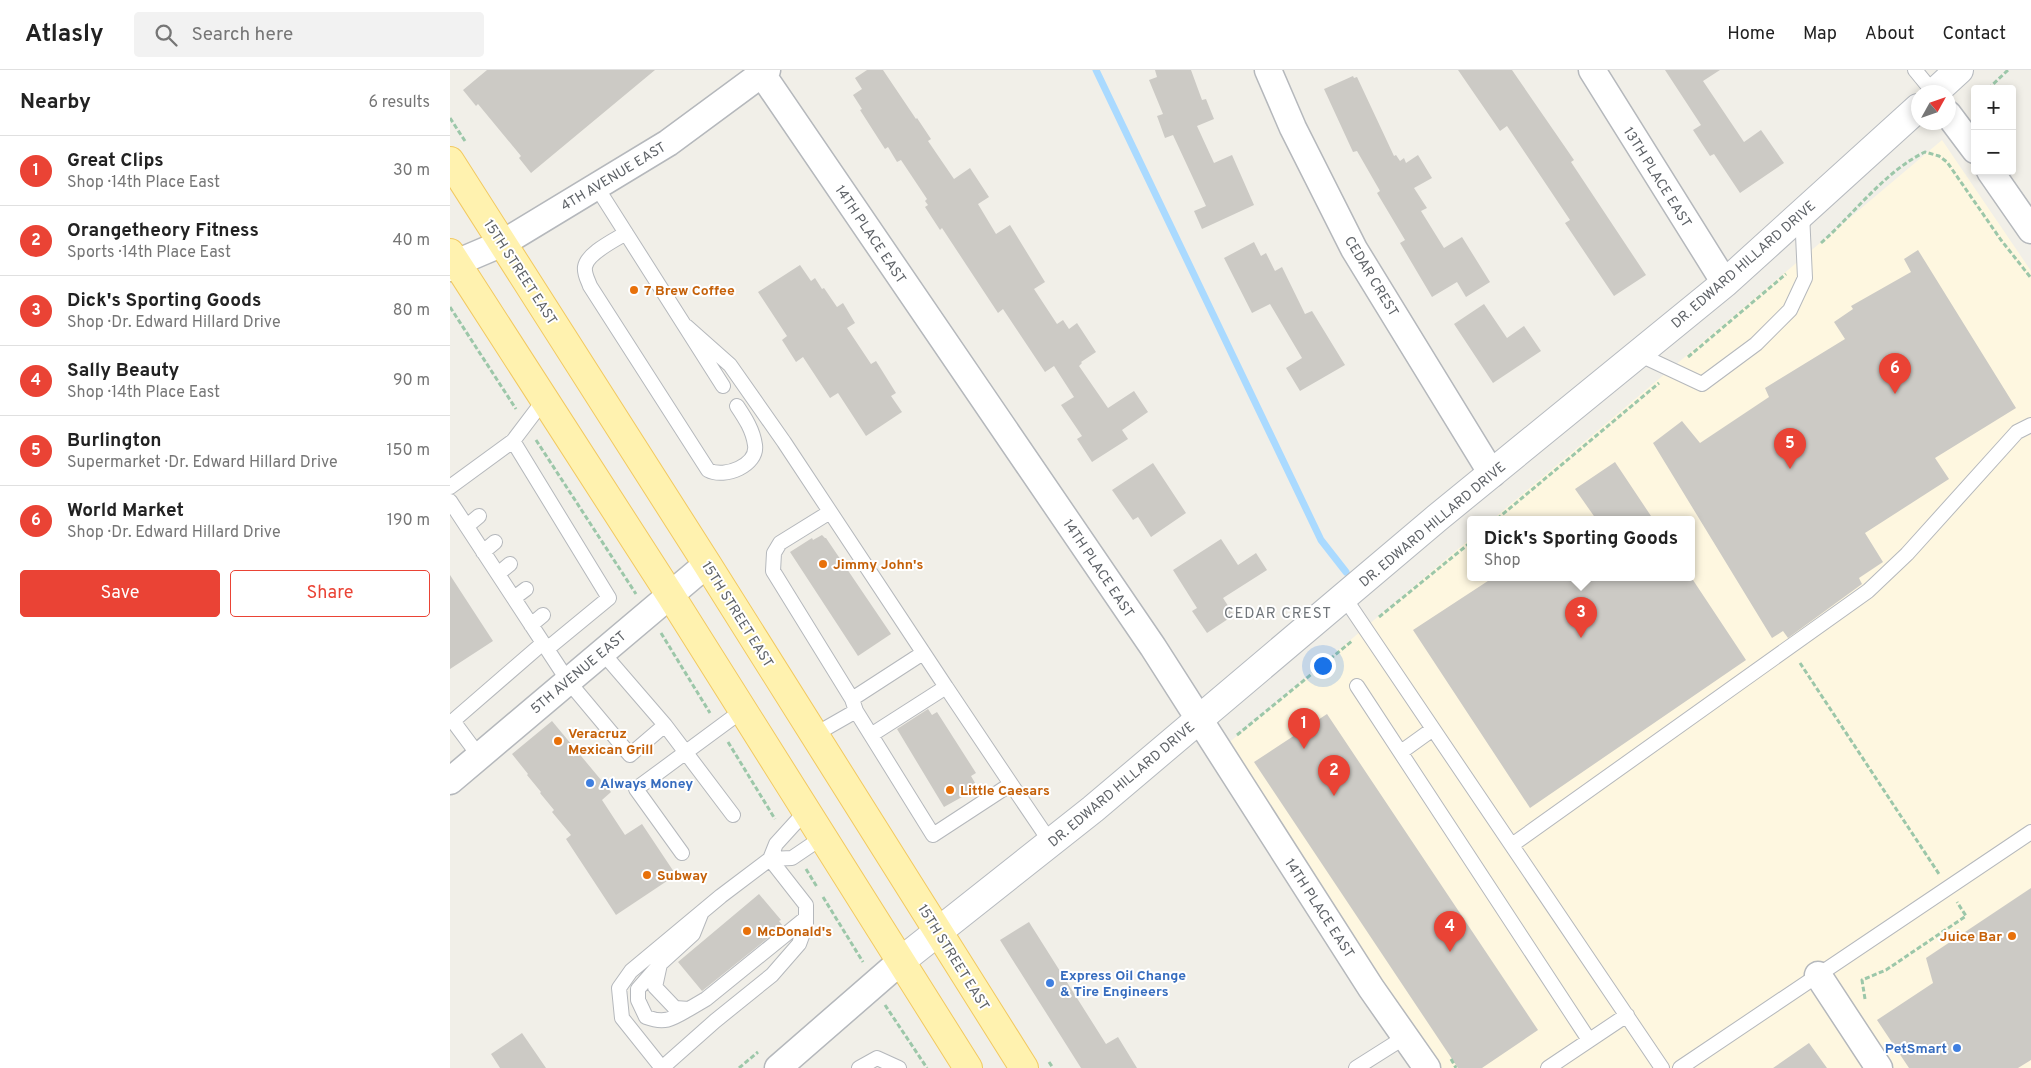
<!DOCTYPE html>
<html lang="en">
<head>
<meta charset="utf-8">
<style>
	body { margin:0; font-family:Overpass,sans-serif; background:#f2f2f2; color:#222 }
	.controls { position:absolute; right:15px; top:15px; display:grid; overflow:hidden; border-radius:5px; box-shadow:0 2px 8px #0003 }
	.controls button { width:45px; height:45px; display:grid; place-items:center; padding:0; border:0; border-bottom:1px solid #e0e0e0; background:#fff; color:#222; font:25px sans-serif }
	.compass { position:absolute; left:1461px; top:15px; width:45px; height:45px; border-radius:50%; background:#fff; box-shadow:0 2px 8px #0003; rotate:50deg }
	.you { position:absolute; left:872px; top:595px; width:18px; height:18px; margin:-12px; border:4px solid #fff; border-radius:50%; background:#1a73e8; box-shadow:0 0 0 8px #1a73e833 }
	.badge { display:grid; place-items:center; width:32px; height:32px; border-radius:50%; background:#ea4335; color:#fff; font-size:16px; font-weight:700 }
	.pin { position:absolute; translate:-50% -41px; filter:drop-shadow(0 1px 2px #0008) }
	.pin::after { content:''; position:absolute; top:26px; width:18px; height:15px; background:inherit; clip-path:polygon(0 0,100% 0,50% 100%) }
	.popup { position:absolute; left:1017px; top:446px; width:228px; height:65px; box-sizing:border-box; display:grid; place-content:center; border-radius:5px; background:#fff; filter:drop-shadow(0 1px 4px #0005); font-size:16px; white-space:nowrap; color:#767676 }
	.popup b { font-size:19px; color:#222 }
	.popup::after { content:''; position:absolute; left:50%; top:100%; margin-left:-10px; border:10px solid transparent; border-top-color:#fff }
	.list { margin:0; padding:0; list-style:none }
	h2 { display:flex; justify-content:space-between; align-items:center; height:65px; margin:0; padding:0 20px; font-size:21px }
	h2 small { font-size:16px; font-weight:400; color:#767676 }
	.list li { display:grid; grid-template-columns:32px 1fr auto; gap:15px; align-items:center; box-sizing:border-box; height:70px; padding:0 20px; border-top:1px solid #e0e0e0 }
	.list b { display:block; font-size:19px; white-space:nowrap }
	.list p { margin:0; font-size:16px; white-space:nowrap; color:#767676 }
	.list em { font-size:16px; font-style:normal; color:#767676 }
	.actions { display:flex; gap:10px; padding:15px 20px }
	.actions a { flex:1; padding:11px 0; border:1px solid #ea4335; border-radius:5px; text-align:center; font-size:18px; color:#ea4335 }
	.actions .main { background:#ea4335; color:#fff }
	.icon { flex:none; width:28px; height:28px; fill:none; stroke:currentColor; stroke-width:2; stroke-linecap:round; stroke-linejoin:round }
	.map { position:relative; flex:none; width:1581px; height:998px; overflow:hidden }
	header { display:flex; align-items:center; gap:30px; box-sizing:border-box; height:70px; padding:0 25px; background:#fff; border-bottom:1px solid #e0e0e0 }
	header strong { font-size:24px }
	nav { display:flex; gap:28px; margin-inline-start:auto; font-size:18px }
	.search { width:350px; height:45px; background:#f2f2f2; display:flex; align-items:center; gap:12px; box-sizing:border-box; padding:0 18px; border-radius:5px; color:#767676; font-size:19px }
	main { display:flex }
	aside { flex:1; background:#fff }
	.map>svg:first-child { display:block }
	.commercial { fill:#fef7e0 }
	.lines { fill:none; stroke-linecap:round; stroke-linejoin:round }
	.stream { stroke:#aadaff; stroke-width:7 }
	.building { fill:#cccac5 }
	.lane-casing { stroke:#b5b8bc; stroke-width:16 }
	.street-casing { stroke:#b5b8bc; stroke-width:29 }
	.secondary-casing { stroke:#b6babf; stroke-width:30 }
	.primary-casing { stroke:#f2c960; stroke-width:30 }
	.path { stroke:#9cc7a9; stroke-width:3; stroke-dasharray:5 2.5; stroke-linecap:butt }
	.lane { stroke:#fff; stroke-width:14 }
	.street { stroke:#fff; stroke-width:26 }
	.secondary { stroke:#fff; stroke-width:28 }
	.primary { stroke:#fff2af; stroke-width:28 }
	.food-dot { fill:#e8710a; stroke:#fff; stroke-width:2 }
	.shop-dot { fill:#3f7fe0; stroke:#fff; stroke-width:2 }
	.labels { text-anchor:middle; stroke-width:4; stroke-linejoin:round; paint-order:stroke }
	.street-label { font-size:14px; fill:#5f6368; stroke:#fff }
	.food-label { font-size:14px; font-weight:bold; fill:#c56008; stroke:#fff; text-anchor:start }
	.shop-label { font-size:14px; font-weight:bold; fill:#366cbe; stroke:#fff; text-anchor:start }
	.neighbourhood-label { font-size:15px; letter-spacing:1px; fill:#70757a; stroke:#fff }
</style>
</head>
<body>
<header>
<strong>Atlasly</strong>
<div class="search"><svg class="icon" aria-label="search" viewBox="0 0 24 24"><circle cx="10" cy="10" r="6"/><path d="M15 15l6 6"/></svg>Search here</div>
<nav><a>Home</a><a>Map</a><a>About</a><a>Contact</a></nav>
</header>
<main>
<aside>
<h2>Nearby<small>6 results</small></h2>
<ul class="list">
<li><span class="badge">1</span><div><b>Great Clips</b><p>Shop · 14th Place East</p></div><em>30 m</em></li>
<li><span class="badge">2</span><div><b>Orangetheory Fitness</b><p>Sports · 14th Place East</p></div><em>40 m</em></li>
<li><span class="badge">3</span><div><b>Dick's Sporting Goods</b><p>Shop · Dr. Edward Hillard Drive</p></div><em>80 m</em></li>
<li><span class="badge">4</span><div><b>Sally Beauty</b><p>Shop · 14th Place East</p></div><em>90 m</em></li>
<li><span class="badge">5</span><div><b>Burlington</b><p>Supermarket · Dr. Edward Hillard Drive</p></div><em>150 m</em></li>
<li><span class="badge">6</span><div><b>World Market</b><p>Shop · Dr. Edward Hillard Drive</p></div><em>190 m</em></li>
</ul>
<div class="actions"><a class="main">Save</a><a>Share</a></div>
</aside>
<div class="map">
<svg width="1581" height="998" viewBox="0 0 1581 998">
	<rect width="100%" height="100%" fill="#f1efe8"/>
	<path class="commercial" d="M 1492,70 L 1581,201 L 1581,998 L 977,998 L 769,681 L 1021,468 L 1021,507 L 1241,507 L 1241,449 L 1043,449 Z"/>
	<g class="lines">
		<path class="stream" d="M 646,0 L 871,470 L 896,502"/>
	</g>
	<path class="building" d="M 37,0 L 205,0 L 81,103 L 69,88 L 71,86 L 28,34 L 26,36 L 13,20 Z
		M 417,0 L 433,0 L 466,49 L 467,48 L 481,69 L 478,71 L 504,109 L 520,98 L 539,127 L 528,134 L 546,164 L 560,155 L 595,212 L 584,219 L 607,254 L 613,250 L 619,259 L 627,253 L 646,282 L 631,292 L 632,293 L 629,296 L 658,338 L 684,321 L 698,342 L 672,360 L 678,369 L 642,392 L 627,369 L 632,366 L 611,335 L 624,327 L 604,296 L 595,302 L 553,239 L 548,243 L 492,158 L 490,160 L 475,137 L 478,135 L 475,131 L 477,129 L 451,90 L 447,92 L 438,77 L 435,79 L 410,40 L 412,39 L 403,25 L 412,19 L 405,8 Z
		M 705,0 L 741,0 L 752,30 L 756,29 L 764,49 L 747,56 L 764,93 L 782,85 L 804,135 L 752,159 L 744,141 L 756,136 L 723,65 L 715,68 L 707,46 L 713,44 L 699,10 L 707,7 Z
		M 1008,0 L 1062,0 L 1124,90 L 1121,92 L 1196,205 L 1164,226 L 1115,153 L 1120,150 L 1057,56 L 1050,61 Z
		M 1215,0 L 1270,0 L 1253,11 L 1294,72 L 1311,60 L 1334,93 L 1290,123 L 1264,84 L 1260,86 L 1243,60 L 1251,55 Z
		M 903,6 L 904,8 L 907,7 L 944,86 L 946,85 L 950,91 L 954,88 L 956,93 L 968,85 L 982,108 L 964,118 L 977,138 L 971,141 L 994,178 L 1012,167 L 1040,212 L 1016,227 L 1007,212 L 982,227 L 950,173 L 955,170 L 927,123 L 930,121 L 907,81 L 903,82 L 874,19 Z
		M 804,172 L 811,186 L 816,183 L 825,201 L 832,197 L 855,244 L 862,241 L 895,295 L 850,321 L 836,298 L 852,288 L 820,234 L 802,243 L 774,188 Z
		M 1468,180 L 1566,338 L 1485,388 L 1499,409 L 1415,463 L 1433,492 L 1409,508 L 1412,514 L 1338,568 L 1333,561 L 1322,568 L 1203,373 L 1232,351 L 1250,373 L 1319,327 L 1315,318 L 1395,269 L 1384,252 L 1403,239 L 1401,236 L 1461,202 L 1454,189 Z
		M 350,195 L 361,211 L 365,208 L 372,219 L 374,218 L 387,237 L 393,233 L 405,253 L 397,258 L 421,294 L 426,291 L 446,323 L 441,326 L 452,342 L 416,366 L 388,323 L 380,328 L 353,287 L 346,292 L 332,270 L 337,266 L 308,222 Z
		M 1034,234 L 1057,268 L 1074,256 L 1091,281 L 1043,313 L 1004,254 Z
		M 1165,392 L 1203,449 L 1146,449 L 1125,419 Z
		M 703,393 L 736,443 L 701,467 L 688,447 L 683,450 L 662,420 Z
		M 372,465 L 375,468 L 376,468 L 441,564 L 408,586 L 340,482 L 362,468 L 363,470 Z
		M 771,469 L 788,495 L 806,483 L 817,500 L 773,528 L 784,545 L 757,563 L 742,541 L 747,538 L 723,500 Z
		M 0,505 L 43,571 L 0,599 Z
		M 1044,507 L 1241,507 L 1296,590 L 1080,738 L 963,560 Z
		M 478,639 L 482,645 L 487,642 L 526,703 L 521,706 L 528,718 L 494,737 L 447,659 Z
		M 877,644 L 1088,960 L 1032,998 L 1008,998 L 804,692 Z
		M 102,651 L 161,722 L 152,730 L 175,765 L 192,754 L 226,805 L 166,845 L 116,769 L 121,765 L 102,742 L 104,740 L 90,723 L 91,722 L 77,705 L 78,704 L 62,684 Z
		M 1581,818 L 1581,990 L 1568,998 L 1459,998 L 1427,950 L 1483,913 L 1476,888 Z
		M 309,824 L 331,850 L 329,851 L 333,856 L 252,921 L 228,892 Z
		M 579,852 L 656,974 L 668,967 L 687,998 L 631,998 L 550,870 Z
		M 72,963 L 96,998 L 50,998 L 41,984 Z
		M 1359,973 L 1377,998 L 1323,998 Z"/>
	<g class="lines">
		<g class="lane-casing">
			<path id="lane" d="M 1465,0 L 1483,22
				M 146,116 L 273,316
				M 176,163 C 165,170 137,183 135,197 C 134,204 138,210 140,216 L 258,400 C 275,409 308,395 305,375 C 303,360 295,348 287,336
				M 236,256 L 280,295 L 334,372 L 496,617
				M 1188,284 L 1252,314 L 1306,274 L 1340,240 L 1355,208 L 1352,143
				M 63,371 L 159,528 L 97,579
				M 0,417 L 63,371 L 94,330
				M 0,431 L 118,611 L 180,685 L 215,655 L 152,582
				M 380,442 L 330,473 L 324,483 L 323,501 L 402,629 L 406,641 L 483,765 L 561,714 L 496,617 L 421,665
				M 17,456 L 29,446
				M 33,482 L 45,472
				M 48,504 L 60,494
				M 894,527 L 1212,998
				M 64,528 L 76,519
				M 81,555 L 93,545
				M 907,616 L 1139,970
				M 402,629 L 473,583
				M 215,655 L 283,745
				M 364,665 L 406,641
				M 951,682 L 983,659
				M 29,686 L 3,651 L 93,573
				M 561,714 L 601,773
				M 1062,775 L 1418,521 L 1457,484 L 1567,362 L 1581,355
				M 232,783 L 186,719 L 293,640
				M 320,789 L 342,788 L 373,767
				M 251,844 L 243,864 L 210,894 L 205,917 L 225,938 L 239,939 L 256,929 L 356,848
				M 209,895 L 188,919 L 188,930 L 196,947 C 215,954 222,949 239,939
				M 212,998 L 172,948 L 169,918 L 181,901 L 271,826 L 320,789 L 326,774 L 356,741
				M 212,998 L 265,951 L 322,905 L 349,874 L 356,855 L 356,835 L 320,789
				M 409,998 L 427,988 L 449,998
				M 906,998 L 955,967
				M 1098,998 L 1177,945
				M 1230,998 L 1581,762"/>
		</g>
		<g class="street-casing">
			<path id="street" d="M 818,0 L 843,58 L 904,179 L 1042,404
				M 1142,0 L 1275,213
				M 312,4 L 703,577 L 921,918 L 977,998
				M 1498,44 L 1525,80
				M 1540,101 L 1581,160
				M 0,198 L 6,193 L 53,173 L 218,73 L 317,0
				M 0,711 L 257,494
				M 1368,905 L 1429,998
				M 328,998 L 451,891"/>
		</g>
		<g class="secondary-casing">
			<path id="secondary" d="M 1485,22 L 1509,0
				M 451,891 L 643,739 L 987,448 L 1275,213 L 1468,38"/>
		</g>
		<g class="primary-casing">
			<path id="primary" d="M 0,91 L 257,494 L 574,998
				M 0,183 L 221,526 L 518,998"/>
		</g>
		<path class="path" d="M 1538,19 L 1558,0
			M 0,48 L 15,71
			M 1371,173 C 1405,143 1434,102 1475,82 L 1489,86 L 1497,92 L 1551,170 L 1581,208
			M 0,237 L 66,339
			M 1238,287 L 1336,204
			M 86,370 L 186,524
			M 1047,449 L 1209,313
			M 929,547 L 1021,472
			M 211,563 L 260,643
			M 1350,593 L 1489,804
			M 787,665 L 902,571
			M 278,672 L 325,749
			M 356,799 L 367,817
			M 373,827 L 413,892
			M 1415,929 L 1412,910 L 1436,900 L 1516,846 L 1507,832
			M 435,935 L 477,998
			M 1001,989 L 1006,998
			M 599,992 L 603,998
			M 289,998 L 308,982"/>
		<use href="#lane" class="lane"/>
		<use href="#street" class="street"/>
		<use href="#secondary" class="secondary"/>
		<use href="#primary" class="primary"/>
	</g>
	<g class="food-dot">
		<circle cx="184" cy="220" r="5"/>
		<circle cx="373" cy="494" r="5"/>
		<circle cx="108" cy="671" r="5"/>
		<circle cx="500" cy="720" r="5"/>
		<circle cx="197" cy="805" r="5"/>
		<circle cx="297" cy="861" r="5"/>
		<circle cx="1562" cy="866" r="5"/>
	</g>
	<g class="shop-dot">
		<circle cx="140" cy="713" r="5"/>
		<circle cx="600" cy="913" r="5"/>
		<circle cx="1507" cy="978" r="5"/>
	</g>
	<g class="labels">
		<g class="street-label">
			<text transform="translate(163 106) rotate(-31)" y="5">4TH AVENUE EAST</text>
			<text transform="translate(1208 107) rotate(58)" y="5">13TH PLACE EAST</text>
			<text transform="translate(421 164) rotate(56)" y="5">14TH PLACE EAST</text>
			<text transform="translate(1293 194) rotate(-41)" y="5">DR. EDWARD HILLARD DRIVE</text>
			<text transform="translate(71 202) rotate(57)" y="5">15TH STREET EAST</text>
			<text transform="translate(922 206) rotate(59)" y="5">CEDAR CREST</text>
			<text transform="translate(982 454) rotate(-40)" y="5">DR. EDWARD HILLARD DRIVE</text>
			<text transform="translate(649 498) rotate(56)" y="5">14TH PLACE EAST</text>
			<text transform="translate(288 544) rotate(58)" y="5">15TH STREET EAST</text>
			<text transform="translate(128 602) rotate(-40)" y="5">5TH AVENUE EAST</text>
			<text transform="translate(671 714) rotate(-40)" y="5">DR. EDWARD HILLARD DRIVE</text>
			<text transform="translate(870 838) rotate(57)" y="5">14TH PLACE EAST</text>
			<text transform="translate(504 887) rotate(58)" y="5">15TH STREET EAST</text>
		</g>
		<g class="food-label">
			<text x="194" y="225">7 Brew Coffee</text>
			<text x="383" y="499">Jimmy John's</text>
			<text x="118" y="668">Veracruz<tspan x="118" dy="16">Mexican Grill</tspan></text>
			<text x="510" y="725">Little Caesars</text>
			<text x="207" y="810">Subway</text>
			<text x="307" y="866">McDonald's</text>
			<text x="1552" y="871" text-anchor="end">Juice Bar</text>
		</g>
		<g class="shop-label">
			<text x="150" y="718">Always Money</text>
			<text x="610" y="910">Express Oil Change<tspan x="610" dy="16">&amp; Tire Engineers</tspan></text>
			<text x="1497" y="983" text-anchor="end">PetSmart</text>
		</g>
		<g class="neighbourhood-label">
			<text x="828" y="548">CEDAR CREST</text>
		</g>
	</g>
</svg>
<div class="controls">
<button>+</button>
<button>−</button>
</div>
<svg class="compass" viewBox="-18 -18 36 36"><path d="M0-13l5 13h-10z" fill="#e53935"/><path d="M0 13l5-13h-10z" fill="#767676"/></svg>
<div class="you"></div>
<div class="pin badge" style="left:854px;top:679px">1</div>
<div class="pin badge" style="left:884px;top:726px">2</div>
<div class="pin badge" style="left:1131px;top:568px">3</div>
<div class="popup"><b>Dick's Sporting Goods</b>Shop</div>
<div class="pin badge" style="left:1000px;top:882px">4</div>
<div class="pin badge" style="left:1340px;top:399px">5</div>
<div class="pin badge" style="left:1445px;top:324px">6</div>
</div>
</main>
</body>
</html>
